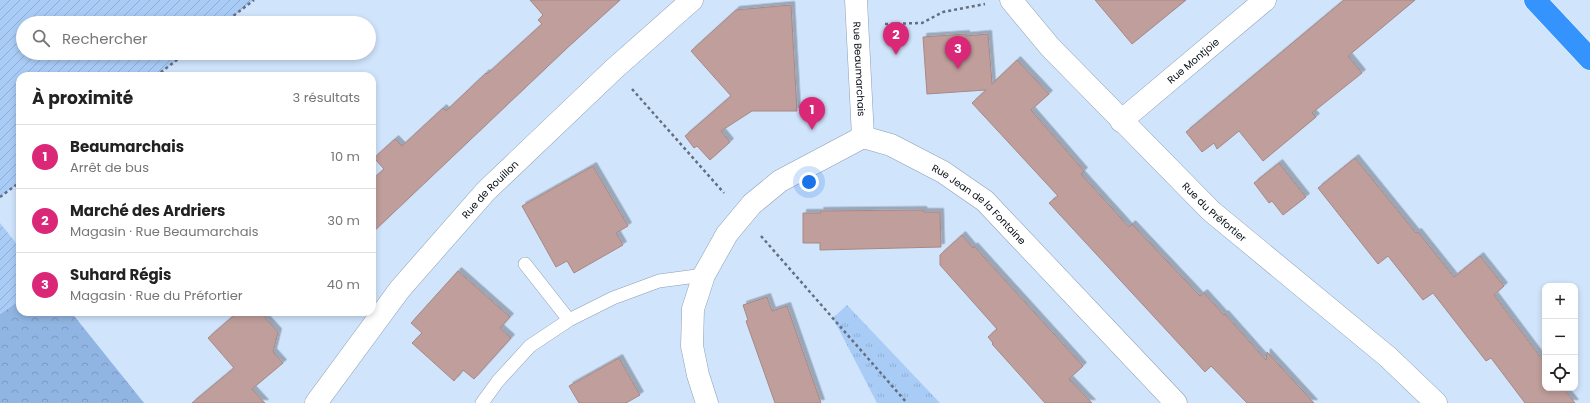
<!DOCTYPE html>
<html lang="fr">
<head>
<meta charset="utf-8">
<style>
	body { margin:0; font-family:Poppins,sans-serif; background:#f2f2f2; color:#222 }
	.controls { position:absolute; right:12px; bottom:12px; display:grid; overflow:hidden; border-radius:8px; box-shadow:0 2px 6px #0003 }
	.controls button { width:36px; height:36px; display:grid; place-items:center; padding:0; border:0; border-bottom:1px solid #e0e0e0; background:#fff; color:#222; font:20px sans-serif }
	.you { position:absolute; left:809px; top:182px; width:14px; height:14px; margin:-10px; border:3px solid #fff; border-radius:50%; background:#1a73e8; box-shadow:0 0 0 6px #1a73e833 }
	.badge { display:grid; place-items:center; width:26px; height:26px; border-radius:50%; background:#db2777; color:#fff; font-size:13px; font-weight:700 }
	.pin { position:absolute; translate:-50% -33px; filter:drop-shadow(0 1px 2px #0008) }
	.pin::after { content:''; position:absolute; top:21px; width:14px; height:12px; background:inherit; clip-path:polygon(0 0,100% 0,50% 100%) }
	.list { margin:0; padding:0; list-style:none }
	h2 { display:flex; justify-content:space-between; align-items:center; height:52px; margin:0; padding:0 16px; font-size:17px }
	h2 small { font-size:13px; font-weight:400; color:#767676 }
	.list li { display:grid; grid-template-columns:26px 1fr auto; gap:12px; align-items:center; box-sizing:border-box; height:64px; padding:0 16px; border-top:1px solid #e0e0e0 }
	.list b { display:block; font-size:15px; white-space:nowrap }
	.list p { margin:0; font-size:13px; white-space:nowrap; color:#767676 }
	.list em { font-size:13px; font-style:normal; color:#767676 }
	.icon { flex:none; width:22px; height:22px; fill:none; stroke:currentColor; stroke-width:2; stroke-linecap:round; stroke-linejoin:round }
	.map { position:relative; flex:none; width:1590px; height:403px; overflow:hidden }
	.search { position:absolute; background:#fff; box-shadow:0 2px 6px #0003; left:16px; top:16px; width:360px; height:44px; display:flex; align-items:center; gap:10px; box-sizing:border-box; padding:0 14px; border-radius:22px; color:#767676; font-size:15px }
	.panel { position:absolute; background:#fff; box-shadow:0 2px 6px #0003; left:16px; top:72px; width:360px; height:244px; border-radius:12px }
	.map>svg:first-child { display:block }
	.forest { fill:url(#forest-crowns) }
	.park { fill:url(#park-tufts) }
	.garden { fill:url(#garden-furrows) }
	.building { fill:#bf9e9b; stroke:#a88885; filter:url(#shadow) }
	.lines { fill:none; stroke-linecap:round; stroke-linejoin:round }
	.lane-casing { stroke:#8c9eb5; stroke-width:14 }
	.street-casing { stroke:#8c9eb5; stroke-width:23 }
	.highway-casing { stroke:#fff; stroke-width:23 }
	.path { stroke:#636f7e; stroke-width:2.5; stroke-dasharray:3 3; stroke-linecap:butt }
	.lane { stroke:#fff; stroke-width:13 }
	.street { stroke:#fff; stroke-width:22 }
	.highway { stroke:#3493fd; stroke-width:22 }
	.labels { text-anchor:middle; stroke-width:3; stroke-linejoin:round; paint-order:stroke }
	.street-label { font-size:10px; fill:#060c14; stroke:#e4f0ff }
</style>
</head>
<body>
<div class="map">
<svg width="1590" height="403" viewBox="0 0 1590 403">
	<defs>
		<pattern id="forest-crowns" width="20" height="18" patternUnits="userSpaceOnUse"><rect width="20" height="18" fill="#91b5e2"/><path d="M2 6a3 3 0 1 1 6 0M12 15a3 3 0 1 1 6 0" fill="none" stroke="#7c9ac1"/></pattern>
		<pattern id="park-tufts" width="24" height="20" patternUnits="userSpaceOnUse"><rect width="24" height="20" fill="#a9ccf7"/><path d="M3 7l-1-3M5 7V3M7 7l1-3M15 17l-1-3M17 17v-4M19 17l1-3" fill="none" stroke="#90aed3"/></pattern>
		<pattern id="garden-furrows" width="10" height="10" patternUnits="userSpaceOnUse"><rect width="10" height="10" fill="#a9ccf7"/><path d="M-1 1l2-2M0 10L10 0M9 11l2-2" fill="none" stroke="#90aed3"/></pattern>
		<filter id="shadow"><feDropShadow dx="3.5" dy="-3.5" stdDeviation="0" flood-color="#0004"/></filter>
	</defs>
	<rect width="100%" height="100%" fill="#d0e4fc"/>
	<path class="forest" d="M 20,300 L 20,312 L 71,312 L 144,403 L 0,403 L 0,314 Z"/>
	<path class="park" d="M 847,305 L 940,403 L 877,403 L 833,318 Z"/>
	<path class="garden" d="M 0,0 L 254,0 L 224,23 L 23,23 L 23,53 L 186,53 L 156,76 L 20,76 L 20,182 L 0,197 Z
		M 0,223 L 20,248 L 20,300 L 0,314 Z"/>
	<path class="building" d="M 530,0 L 620,0 L 566,49 L 372,233 L 372,180 L 384,169 L 374,158 L 395,139 L 402,146 L 443,108 L 446,111 L 486,73 L 487,74 L 542,24 L 538,20 L 543,15 Z
		M 1095,0 L 1186,0 L 1132,44 Z
		M 1344,0 L 1415,0 L 1348,56 L 1362,73 L 1312,113 L 1316,117 L 1263,161 L 1239,131 L 1217,149 L 1214,143 L 1202,152 L 1186,132 Z
		M 791,5 L 797,111 L 752,111 L 721,131 L 730,142 L 710,160 L 697,146 L 694,148 L 685,136 L 731,96 L 691,51 L 736,10 Z
		M 966,34 L 966,36 L 988,34 L 992,84 L 1017,60 L 1049,94 L 1031,110 L 1084,171 L 1081,174 L 1129,227 L 1132,224 L 1200,296 L 1204,293 L 1224,315 L 1225,314 L 1266,360 L 1267,352 L 1314,403 L 1247,403 L 1211,366 L 1205,372 L 1049,203 L 1058,196 L 972,103 L 986,90 L 927,94 L 923,37 Z
		M 1355,158 L 1416,233 L 1418,232 L 1454,277 L 1480,256 L 1504,286 L 1494,295 L 1545,363 L 1545,388 L 1563,388 L 1575,403 L 1525,403 L 1491,358 L 1486,361 L 1433,293 L 1423,300 L 1388,256 L 1378,264 L 1318,188 Z
		M 1279,163 L 1306,197 L 1283,215 L 1272,201 L 1269,203 L 1254,183 Z
		M 593,166 L 628,226 L 616,233 L 623,245 L 574,273 L 567,261 L 556,267 L 522,206 Z
		M 923,210 L 924,212 L 940,212 L 941,247 L 820,250 L 820,243 L 803,243 L 803,213 L 821,213 L 820,211 Z
		M 962,235 L 973,248 L 974,246 L 1083,366 L 1069,379 L 1092,403 L 1045,403 L 992,344 L 993,343 L 988,337 L 997,329 L 940,265 L 940,255 Z
		M 458,271 L 510,317 L 500,328 L 511,338 L 474,379 L 463,370 L 454,381 L 412,343 L 422,333 L 411,323 Z
		M 767,297 L 772,311 L 787,306 L 821,403 L 775,403 L 746,321 L 748,320 L 743,305 Z
		M 238,312 L 260,312 L 278,332 L 273,352 L 283,363 L 252,389 L 265,403 L 192,403 L 234,368 L 208,338 Z
		M 619,358 L 640,395 L 626,403 L 579,403 L 569,386 Z"/>
	<g class="lines">
		<g class="lane-casing">
			<path id="lane" d="M 525,264 L 569,320 L 613,298 L 659,281 L 704,275
				M 482,403 L 498,381 L 530,346 L 569,320"/>
		</g>
		<g class="street-casing">
			<g id="street">
				<path id="s1" d="M 856,0 L 863,137"/>
				<path id="s2" d="M 1011,0 L 1050,47 L 1211,211 L 1388,357 L 1436,403"/>
				<path id="s3" d="M 1121,121 L 1265,0"/>
				<path id="s4" d="M 316,403 L 400,289 L 486,191 L 614,69 L 692,0"/>
				<path id="s5" d="M 707,403 L 698,375 L 692,346 L 693,309 L 704,275 L 727,234 L 752,204 L 780,181 L 863,137 L 891,145 L 943,172 L 985,201 L 1176,403"/>
			</g>
		</g>
		<g class="highway-casing">
			<path id="highway" d="M 1535,0 L 1590,59"/>
		</g>
		<path class="path" d="M 224,23 L 254,0
			M 885,24 L 922,23 L 943,12 L 985,4
			M 156,76 L 186,53
			M 632,89 L 724,193
			M 0,197 L 20,182
			M 761,236 L 907,403"/>
		<use href="#lane" class="lane"/>
		<use href="#street" class="street"/>
		<use href="#highway" class="highway"/>
	</g>
	<g class="labels">
		<g class="street-label">
			<text dy="4" stroke="none"><textPath href="#s3" startOffset="94">Rue Montjoie</textPath></text>
			<text dy="4" stroke="none"><textPath href="#s1" startOffset="69">Rue Beaumarchais</textPath></text>
			<text dy="4" stroke="none"><textPath href="#s4" startOffset="276">Rue de Rouillon</textPath></text>
			<text dy="4" stroke="none"><textPath href="#s5" startOffset="484">Rue Jean de la Fontaine</textPath></text>
			<text dy="4" stroke="none"><textPath href="#s2" startOffset="294">Rue du Préfortier</textPath></text>
		</g>
	</g>
</svg>
<div class="controls">
<button>+</button>
<button>−</button>
<button><svg class="icon" aria-label="locate" viewBox="0 0 24 24"><circle cx="12" cy="12" r="6"/><path d="M12 2v4M12 18v4M2 12h4M18 12h4"/></svg></button>
</div>
<div class="you"></div>
<div class="pin badge" style="left:812px;top:130px">1</div>
<div class="pin badge" style="left:896px;top:55px">2</div>
<div class="pin badge" style="left:958px;top:69px">3</div>
<div class="search"><svg class="icon" aria-label="search" viewBox="0 0 24 24"><circle cx="10" cy="10" r="6"/><path d="M15 15l6 6"/></svg>Rechercher</div>
<section class="panel">
<h2>À proximité<small>3 résultats</small></h2>
<ul class="list">
<li><span class="badge">1</span><div><b>Beaumarchais</b><p>Arrêt de bus</p></div><em>10 m</em></li>
<li><span class="badge">2</span><div><b>Marché des Ardriers</b><p>Magasin · Rue Beaumarchais</p></div><em>30 m</em></li>
<li><span class="badge">3</span><div><b>Suhard Régis</b><p>Magasin · Rue du Préfortier</p></div><em>40 m</em></li>
</ul>
</section>
</div>
</body>
</html>
